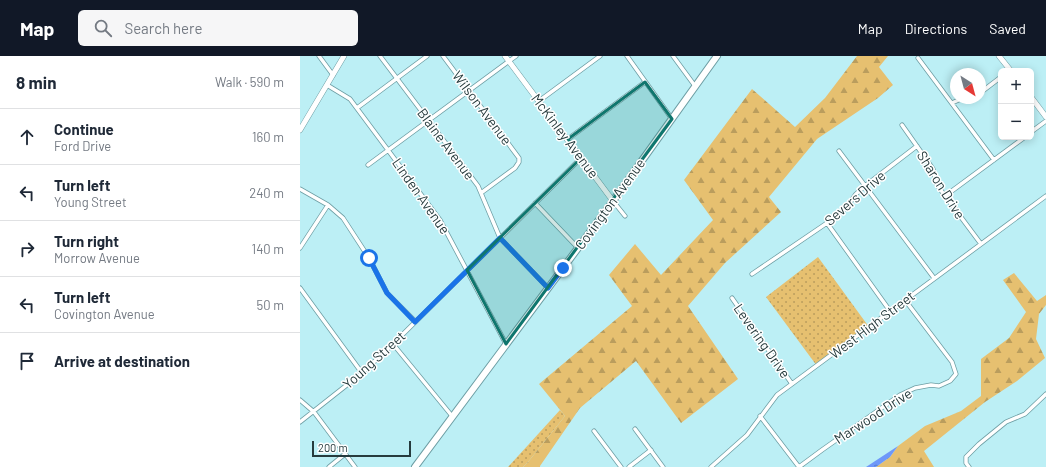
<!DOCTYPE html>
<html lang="en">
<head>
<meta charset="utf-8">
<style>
	body { margin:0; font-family:Barlow,sans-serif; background:#f6f6f7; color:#1f2937 }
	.controls { position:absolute; right:12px; top:12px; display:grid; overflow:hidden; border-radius:6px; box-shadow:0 2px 10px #0003 }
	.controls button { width:36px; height:36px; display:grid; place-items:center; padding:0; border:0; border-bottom:1px solid #e0e1e3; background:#fff; color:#1f2937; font:20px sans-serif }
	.compass { position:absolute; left:650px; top:12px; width:36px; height:36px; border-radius:50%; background:#fff; box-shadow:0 2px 10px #0003; rotate:144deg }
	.scale { position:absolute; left:12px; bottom:10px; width:99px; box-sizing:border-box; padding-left:4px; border:2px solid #263b3d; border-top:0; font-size:11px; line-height:14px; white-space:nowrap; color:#263b3d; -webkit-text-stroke:3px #fff; paint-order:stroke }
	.stop { position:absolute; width:12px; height:12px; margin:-9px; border:3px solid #1a73e8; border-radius:50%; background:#fff }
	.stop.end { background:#1a73e8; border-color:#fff; box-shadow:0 1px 4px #0008 }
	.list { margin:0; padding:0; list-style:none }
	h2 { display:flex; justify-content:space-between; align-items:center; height:52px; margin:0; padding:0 16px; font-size:17px }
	h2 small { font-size:13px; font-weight:400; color:#747a83 }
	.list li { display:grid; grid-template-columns:26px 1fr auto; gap:12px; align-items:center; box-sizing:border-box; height:56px; padding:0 16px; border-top:1px solid #e0e1e3 }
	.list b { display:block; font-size:15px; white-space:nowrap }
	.list p { margin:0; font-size:13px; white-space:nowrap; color:#747a83 }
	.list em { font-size:13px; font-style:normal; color:#747a83 }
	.icon { flex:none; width:22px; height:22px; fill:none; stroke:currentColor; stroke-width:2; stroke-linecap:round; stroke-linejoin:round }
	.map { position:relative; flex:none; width:746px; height:411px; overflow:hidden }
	header { display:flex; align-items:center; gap:24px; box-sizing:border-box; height:56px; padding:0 20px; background:#111827; color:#fff }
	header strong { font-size:19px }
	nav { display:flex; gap:22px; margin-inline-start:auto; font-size:14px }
	.search { width:280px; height:36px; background:#f6f6f7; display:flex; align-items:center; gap:10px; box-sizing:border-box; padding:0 14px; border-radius:6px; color:#747a83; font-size:15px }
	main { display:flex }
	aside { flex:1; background:#fff }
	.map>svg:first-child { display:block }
	.grass { fill:url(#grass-dots) }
	.forest { fill:url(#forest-firs) }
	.water { fill:url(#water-ripples) }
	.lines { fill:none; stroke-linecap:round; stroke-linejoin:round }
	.street-casing { stroke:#6d9ea4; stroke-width:5 }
	.secondary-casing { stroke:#6d9ea4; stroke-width:6 }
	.primary-casing { stroke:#6d9ea4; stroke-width:8 }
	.street { stroke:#fff; stroke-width:3.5 }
	.secondary { stroke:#fff; stroke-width:5 }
	.primary { stroke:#fff; stroke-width:6 }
	.route { stroke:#1a73e8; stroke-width:5 }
	.marked { fill:#0f766e; fill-opacity:0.2; stroke:#0f766e; stroke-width:3; stroke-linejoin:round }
	.labels { text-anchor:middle; stroke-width:3; stroke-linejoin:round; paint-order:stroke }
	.street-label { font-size:14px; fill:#263b3d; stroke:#fff }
</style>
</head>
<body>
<header>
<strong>Map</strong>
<div class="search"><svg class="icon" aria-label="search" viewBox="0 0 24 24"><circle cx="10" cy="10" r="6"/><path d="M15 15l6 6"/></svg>Search here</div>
<nav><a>Map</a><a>Directions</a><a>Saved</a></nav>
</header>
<main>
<aside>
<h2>8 min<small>Walk · 590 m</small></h2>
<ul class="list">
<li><svg class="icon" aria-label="ahead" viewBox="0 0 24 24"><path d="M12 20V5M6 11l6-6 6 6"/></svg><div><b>Continue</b><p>Ford Drive</p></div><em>160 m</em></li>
<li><svg class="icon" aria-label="left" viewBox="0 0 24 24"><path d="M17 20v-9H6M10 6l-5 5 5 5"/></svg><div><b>Turn left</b><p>Young Street</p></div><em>240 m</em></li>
<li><svg class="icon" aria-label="right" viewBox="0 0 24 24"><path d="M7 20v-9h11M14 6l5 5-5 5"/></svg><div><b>Turn right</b><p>Morrow Avenue</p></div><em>140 m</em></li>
<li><svg class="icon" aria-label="left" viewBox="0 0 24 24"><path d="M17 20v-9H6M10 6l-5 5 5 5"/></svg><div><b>Turn left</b><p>Covington Avenue</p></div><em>50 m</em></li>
<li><svg class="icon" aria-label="arrive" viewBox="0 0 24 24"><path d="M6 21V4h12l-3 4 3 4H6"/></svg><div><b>Arrive at destination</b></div></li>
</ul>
</aside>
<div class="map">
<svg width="746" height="411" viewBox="0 0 746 411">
	<defs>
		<pattern id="grass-dots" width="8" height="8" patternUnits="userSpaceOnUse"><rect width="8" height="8" fill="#e6c070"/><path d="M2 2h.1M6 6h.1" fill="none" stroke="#ba9d5d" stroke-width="1.8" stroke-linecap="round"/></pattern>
		<pattern id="forest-firs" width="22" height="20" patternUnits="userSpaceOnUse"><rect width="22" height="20" fill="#e6c070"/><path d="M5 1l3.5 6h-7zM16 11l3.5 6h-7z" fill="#ba9d5d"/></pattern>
		<pattern id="water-ripples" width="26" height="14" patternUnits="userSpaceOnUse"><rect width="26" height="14" fill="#6e98f9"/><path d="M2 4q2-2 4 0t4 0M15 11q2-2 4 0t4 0" fill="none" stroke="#5a7dcb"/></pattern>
	</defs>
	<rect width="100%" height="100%" fill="#bceff5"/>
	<path class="grass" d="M 518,201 L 569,271 L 517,310 L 466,241 Z
		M 260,354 L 265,360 L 228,406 L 223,411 L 208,411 Z"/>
	<path class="forest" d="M 557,0 L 588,0 L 579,11 L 593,29 L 578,42 L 517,83 L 469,141 L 481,156 L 425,207 L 388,250 L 438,323 L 381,367 L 336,305 L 280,352 L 240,410 L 240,411 L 223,411 L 228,406 L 265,360 L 239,328 L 332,250 L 309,219 L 335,188 L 361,219 L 413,164 L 384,124 L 452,33 L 495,71 L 525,42 Z
		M 714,217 L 737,245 L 746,239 L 746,249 L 739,258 L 736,283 L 745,302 L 717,325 L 685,346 L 624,395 L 634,411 L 576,411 L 590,401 L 598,390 L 625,370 L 661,355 L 681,340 L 681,303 L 709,282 L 726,256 L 703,224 Z"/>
	<path class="water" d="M 598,390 L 590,401 L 576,411 L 566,411 Z"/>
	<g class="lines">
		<g class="street-casing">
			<path id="street" d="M 19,0 L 33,19
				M 80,0 L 178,130 L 200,182 L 248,232
				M 143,0 L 219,102 L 219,106 L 215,112 L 181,137
				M 327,0 L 372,63
				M 373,0 L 395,30
				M 618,2 L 694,104
				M 27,29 L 50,43 L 140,164 L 206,288
				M 680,37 L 701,21
				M 239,45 L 300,0
				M 652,47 L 663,42
				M 57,52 L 127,0
				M 602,69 L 633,113 L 637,129 L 681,188
				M 731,76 L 746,65
				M 268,83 L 345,26
				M 539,95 L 634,222
				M 68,109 L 216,0
				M 0,133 L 28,149 L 43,162 L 69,202 L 87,237 L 115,265
				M 645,140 L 725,81
				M 313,145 L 325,160
				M 235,147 L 278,192
				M 527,167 L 590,255
				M 0,192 L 28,149
				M 452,218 L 527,167 L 546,152 L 556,138 L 565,130 L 617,90
				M 0,232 L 62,317
				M 432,242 L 492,328
				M 93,288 L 152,360
				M 0,344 L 14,356 L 55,411
				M 460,360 L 499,411
				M 0,366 L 62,317 L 93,288 L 281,102
				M 335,373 L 363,411
				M 294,375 L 321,411
				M 29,411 L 45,398
				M 329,411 L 351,394
				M 411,411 L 447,379 L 477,339 L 746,140
				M 499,411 L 522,394 L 600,339 L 615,332 L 631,329 L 639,330 L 650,325 L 656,318 L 652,306 L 605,244
				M 669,411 L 666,407 L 666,401 L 679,388 L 706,366 L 725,358 L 746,338"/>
		</g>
		<g class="secondary-casing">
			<path id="secondary" d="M 205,0 L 313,145
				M 699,0 L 711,15
				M 731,41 L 746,61
				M 0,74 L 44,0"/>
		</g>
		<g class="primary-casing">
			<path id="primary" d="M 115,411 L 313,145 L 417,0"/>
		</g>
		<use href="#street" class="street"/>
		<use href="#secondary" class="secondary"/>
		<use href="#primary" class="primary"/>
	</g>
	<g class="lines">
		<path class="route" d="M 69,202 L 87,237 L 115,266 L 200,182 L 248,232 L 263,212"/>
	</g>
	<path class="marked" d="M 345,26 L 372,63 L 206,288 L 167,214 L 281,102 L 268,83 Z"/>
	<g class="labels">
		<g class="street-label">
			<text transform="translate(182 52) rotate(53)" y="5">Wilson Avenue</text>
			<text transform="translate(265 80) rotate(53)" y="5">McKinley Avenue</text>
			<text transform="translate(146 88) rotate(53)" y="5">Blaine Avenue</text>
			<text transform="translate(641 129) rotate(58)" y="5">Sharon Drive</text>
			<text transform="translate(121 140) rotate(55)" y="5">Linden Avenue</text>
			<text transform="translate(555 142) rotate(-41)" y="5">Severs Drive</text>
			<text transform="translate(310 148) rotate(-54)" y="5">Covington Avenue</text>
			<text transform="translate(572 269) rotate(-37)" y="5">West High Street</text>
			<text transform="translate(462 285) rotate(55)" y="5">Levering Drive</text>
			<text transform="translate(74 304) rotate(-42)" y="5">Young Street</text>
			<text transform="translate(573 360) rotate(-33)" y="5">Marwood Drive</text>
		</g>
	</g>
</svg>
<div class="controls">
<button>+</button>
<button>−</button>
</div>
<svg class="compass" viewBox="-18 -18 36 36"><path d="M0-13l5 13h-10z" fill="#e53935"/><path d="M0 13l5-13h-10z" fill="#747a83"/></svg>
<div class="scale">200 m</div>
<div class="stop" style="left:69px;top:202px"></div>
<div class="stop end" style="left:263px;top:212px"></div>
</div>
</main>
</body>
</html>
